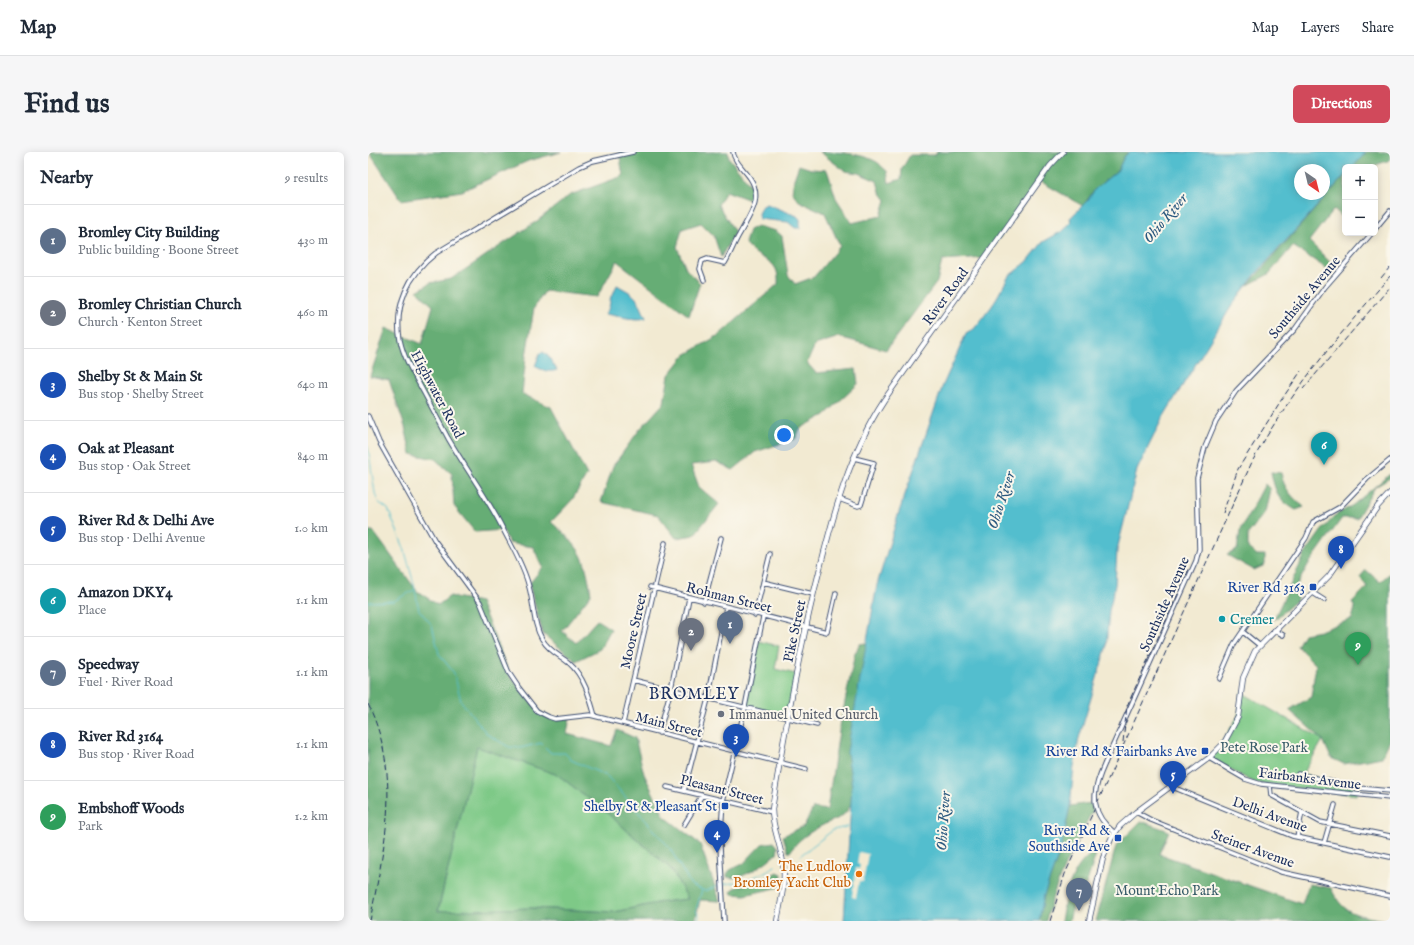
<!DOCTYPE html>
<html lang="en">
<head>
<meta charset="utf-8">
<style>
	body { margin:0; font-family:"IM FELL English",serif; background:#f6f6f7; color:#1f2937 }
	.controls { position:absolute; right:12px; top:12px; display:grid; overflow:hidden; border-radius:6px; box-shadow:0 2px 10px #0003 }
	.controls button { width:36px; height:36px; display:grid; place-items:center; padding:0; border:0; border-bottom:1px solid #e0e1e3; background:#fff; color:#1f2937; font:20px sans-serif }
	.compass { position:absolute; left:926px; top:12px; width:36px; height:36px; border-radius:50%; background:#fff; box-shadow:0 2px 10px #0003; rotate:145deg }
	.you { position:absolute; left:416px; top:283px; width:14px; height:14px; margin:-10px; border:3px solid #fff; border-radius:50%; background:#1a73e8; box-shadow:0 0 0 6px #1a73e833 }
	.badge { display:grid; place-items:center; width:26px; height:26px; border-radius:50%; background:#d1495b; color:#fff; font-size:13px; font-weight:700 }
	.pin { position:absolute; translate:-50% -33px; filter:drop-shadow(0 1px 2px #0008) }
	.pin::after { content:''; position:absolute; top:21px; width:14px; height:12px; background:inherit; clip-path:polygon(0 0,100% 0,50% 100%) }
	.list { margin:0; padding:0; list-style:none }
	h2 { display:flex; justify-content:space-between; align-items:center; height:52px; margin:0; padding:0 16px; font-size:17px }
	h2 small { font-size:13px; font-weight:400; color:#747a83 }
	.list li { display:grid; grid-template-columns:26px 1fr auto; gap:12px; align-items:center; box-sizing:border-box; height:72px; padding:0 16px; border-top:1px solid #e0e1e3 }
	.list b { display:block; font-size:15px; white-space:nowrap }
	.list p { margin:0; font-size:13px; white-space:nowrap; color:#747a83 }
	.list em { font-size:13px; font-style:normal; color:#747a83 }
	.map { position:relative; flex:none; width:1022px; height:769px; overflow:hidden; border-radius:6px }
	header { display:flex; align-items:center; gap:24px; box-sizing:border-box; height:56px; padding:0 20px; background:#fff; border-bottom:1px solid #e0e1e3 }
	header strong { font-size:19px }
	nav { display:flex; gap:22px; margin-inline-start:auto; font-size:14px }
	.intro { display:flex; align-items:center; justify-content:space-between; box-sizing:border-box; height:96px; padding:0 24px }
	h1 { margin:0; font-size:28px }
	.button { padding:10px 18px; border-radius:6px; background:#d1495b; color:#fff; font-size:14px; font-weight:700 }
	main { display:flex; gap:24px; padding:0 24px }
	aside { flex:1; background:#fff; border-radius:6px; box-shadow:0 2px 10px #0003 }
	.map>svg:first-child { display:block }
	.green { fill:#7ec987; stroke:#4c7c72 }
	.forest { fill:#66ad74; stroke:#406e69; fill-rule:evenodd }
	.water { fill:#53bece; stroke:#377696; fill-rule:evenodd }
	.pier { fill:#f2ead2 }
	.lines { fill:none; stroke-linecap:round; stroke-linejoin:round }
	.stream { stroke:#53bece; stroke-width:1 }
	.minor-casing { stroke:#3b4b6f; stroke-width:5.5 }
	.major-casing { stroke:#3b4b6f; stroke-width:6 }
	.minor { stroke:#fff; stroke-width:3.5 }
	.major { stroke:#fff; stroke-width:4.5 }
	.rail { stroke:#1b2f5e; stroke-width:1; stroke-dasharray:6 3; stroke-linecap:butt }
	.minor-bridge-casing { stroke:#3b4b6f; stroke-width:5.5; stroke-linecap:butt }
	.minor-bridge { stroke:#fff; stroke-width:3.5 }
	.transit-dot { fill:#1a4fb4; stroke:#fbf7ec; stroke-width:1.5 }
	.culture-dot { fill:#0f9aa8; stroke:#fbf7ec; stroke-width:1.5 }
	.worship-dot { fill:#6b7280; stroke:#fbf7ec; stroke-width:1.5 }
	.food-dot { fill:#e8710a; stroke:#fbf7ec; stroke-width:1.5 }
	.labels { text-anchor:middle; stroke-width:4; stroke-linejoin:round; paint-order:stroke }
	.street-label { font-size:14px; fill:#1b2f5e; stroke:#fbf7ec }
	.transit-label { font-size:14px; fill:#164399; stroke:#fbf7ec; text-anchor:end }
	.culture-label { font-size:14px; fill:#0d838f; stroke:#fbf7ec; text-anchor:start }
	.worship-label { font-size:14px; fill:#5b616d; stroke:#fbf7ec; text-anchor:start }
	.park-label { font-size:14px; fill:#395d6a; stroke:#fbf7ec }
	.food-label { font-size:14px; fill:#c56008; stroke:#fbf7ec; text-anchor:end }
	.water-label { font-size:15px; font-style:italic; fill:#2c5a80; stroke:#fbf7ec }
	.quarter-label { font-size:16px; letter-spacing:1px; fill:#1b2f5e; stroke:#fbf7ec }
</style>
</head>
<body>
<header>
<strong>Map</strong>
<nav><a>Map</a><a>Layers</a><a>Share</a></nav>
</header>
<div class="intro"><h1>Find us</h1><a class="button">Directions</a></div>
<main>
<aside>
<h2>Nearby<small>9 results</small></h2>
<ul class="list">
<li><span class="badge" style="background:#5c6f8a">1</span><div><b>Bromley City Building</b><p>Public building · Boone Street</p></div><em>430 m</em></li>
<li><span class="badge" style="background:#6b7280">2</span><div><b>Bromley Christian Church</b><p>Church · Kenton Street</p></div><em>460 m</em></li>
<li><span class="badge" style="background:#1a4fb4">3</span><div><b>Shelby St &amp; Main St</b><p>Bus stop · Shelby Street</p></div><em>640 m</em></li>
<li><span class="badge" style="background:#1a4fb4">4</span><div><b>Oak at Pleasant</b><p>Bus stop · Oak Street</p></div><em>840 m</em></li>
<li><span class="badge" style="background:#1a4fb4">5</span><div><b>River Rd &amp; Delhi Ave</b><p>Bus stop · Delhi Avenue</p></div><em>1.0 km</em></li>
<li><span class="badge" style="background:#0f9aa8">6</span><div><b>Amazon DKY4</b><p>Place</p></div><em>1.1 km</em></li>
<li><span class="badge" style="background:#5c6f8a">7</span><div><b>Speedway</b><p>Fuel · River Road</p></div><em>1.1 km</em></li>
<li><span class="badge" style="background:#1a4fb4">8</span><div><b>River Rd 3164</b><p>Bus stop · River Road</p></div><em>1.1 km</em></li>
<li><span class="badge" style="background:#2e9e5b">9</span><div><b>Embshoff Woods</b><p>Park</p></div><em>1.2 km</em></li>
</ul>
</aside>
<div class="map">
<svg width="1022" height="769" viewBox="0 0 1022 769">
	<rect width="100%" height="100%" fill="#fbf7ec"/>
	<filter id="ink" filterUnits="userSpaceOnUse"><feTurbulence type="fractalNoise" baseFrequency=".025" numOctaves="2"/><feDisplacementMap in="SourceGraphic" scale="8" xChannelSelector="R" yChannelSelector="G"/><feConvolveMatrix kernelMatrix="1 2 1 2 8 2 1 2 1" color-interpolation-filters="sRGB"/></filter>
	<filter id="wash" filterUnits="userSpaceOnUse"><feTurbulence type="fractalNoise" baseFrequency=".012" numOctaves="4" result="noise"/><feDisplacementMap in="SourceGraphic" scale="16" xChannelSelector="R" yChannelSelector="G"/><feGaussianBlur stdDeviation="0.9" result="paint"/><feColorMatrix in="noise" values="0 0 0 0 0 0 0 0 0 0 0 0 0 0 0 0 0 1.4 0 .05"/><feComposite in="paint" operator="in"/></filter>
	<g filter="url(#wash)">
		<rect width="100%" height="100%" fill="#f2ead2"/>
		<path class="green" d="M 390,489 L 411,494 L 407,517 L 428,522 L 419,566 L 377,555 Z
			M 873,540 L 955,588 L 935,622 L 990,636 L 989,643 L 887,631 L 841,606 L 848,600 L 870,564 Z
			M 109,594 L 190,623 L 238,660 L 303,717 L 320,747 L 294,750 L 246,760 L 163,756 L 70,760 Z"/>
		<path class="forest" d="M 1,0 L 193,0 L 160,9 L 94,39 L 33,48 Z
			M 251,0 L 360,0 L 361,6 L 384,35 L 382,48 L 358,39 L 350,53 L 367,80 L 353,105 L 346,84 L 333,71 L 314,77 L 309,95 L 318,117 L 332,131 L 321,164 L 249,109 L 229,145 L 177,139 L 166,156 L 158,204 L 154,242 L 183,255 L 219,323 L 204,348 L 183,370 C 213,396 217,403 223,442 L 194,479 L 208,491 L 229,468 L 243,477 L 232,497 L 208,509 L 175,482 L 161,432 L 175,415 L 165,395 L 141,391 L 135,378 L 107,380 L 86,354 L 84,322 L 67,307 L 43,302 L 37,275 L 21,228 L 2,224 L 18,176 L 54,192 L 65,154 L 49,139 L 62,131 L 83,127 L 169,69 L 202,43 L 255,24 Z
			M 452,0 C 469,0 492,1 507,9 C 512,11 514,16 519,19 L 521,31 L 533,27 L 534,17 L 542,3 L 567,3 L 569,0 L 760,0 L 756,5 L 750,18 L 727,37 L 715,54 L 672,29 L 617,106 L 574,109 L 569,130 L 518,198 L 471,185 L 447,193 L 439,211 L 448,221 L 488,217 L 490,232 L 457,263 L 433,276 L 427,287 L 387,300 L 365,318 L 349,310 L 323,313 L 331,335 L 351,352 L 326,383 L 308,386 L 290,363 L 233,350 L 245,314 L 272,277 L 296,251 L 301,223 L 317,203 L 351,183 L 410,132 C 412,104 391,111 377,91 L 381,78 L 389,74 L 408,79 L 414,84 L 420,123 L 427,132 L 446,125 L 472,94 L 457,61 L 431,49 L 424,40 L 426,27 L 431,13 L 443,17 L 459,18 L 468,46 L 484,71 L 513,64 L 518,48 L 512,40 L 509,29 L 490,21 L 477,19 Z
			M 998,0 L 1022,0 L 1022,8 L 1002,15 L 985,15 Z
			M 977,23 L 977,61 L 974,65 L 966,57 L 941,89 L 968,116 L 965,121 L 925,94 L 901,122 L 880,133 Z
			M 903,320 L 913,321 C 916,337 924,345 936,355 L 928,358 C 910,348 907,340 903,320 Z
			M 1022,322 L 1022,326 L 1007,335 L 989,366 L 974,366 L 940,413 L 928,435 L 929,448 L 905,469 L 937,402 L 954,378 L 968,363 L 985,353 Z
			M 897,332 L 902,337 L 897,360 L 880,382 L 880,396 L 888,403 L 897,403 L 897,413 L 886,418 L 859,403 L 869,398 L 872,379 Z
			M 0,379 L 5,379 L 49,439 L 70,453 L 82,444 L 112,450 L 143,525 L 174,562 L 187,567 L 202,565 L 199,582 L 243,594 L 249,578 L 267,586 L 276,622 L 296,664 L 332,692 L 352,749 L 332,748 L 327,769 L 0,769 ZM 109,595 L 190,623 L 238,660 L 303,717 L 320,747 L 294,750 L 246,760 L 163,756 L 70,759 Z
			M 998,418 L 1012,430 L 1022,421 L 1022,588 L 1014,605 L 976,612 L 963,606 L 955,588 L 921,558 L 943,545 L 948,513 L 929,494 L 936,482 L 952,479 L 984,467 L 987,456 L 984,450 L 999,435 L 992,425 Z
			M 503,490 L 484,633 C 483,639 485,649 482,654 C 477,666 465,668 455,673 C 442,680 430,687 422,700 L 420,700 L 415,684 L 436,674 L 445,656 L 459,658 L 471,579 L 487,501 L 492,492 Z
			M 723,651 L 725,658 C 706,694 687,729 678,769 L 671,769 L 676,743 L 693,696 L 702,654 Z
			M 773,669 L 801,679 L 791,702 L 934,752 L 941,732 L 963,736 C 976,766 994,763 1022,769 L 728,769 L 748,694 Z
			M 406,690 L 410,695 L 409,701 C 399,710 373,730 359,725 L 359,722 L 362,718 L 375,712 L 394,692 Z
			M 729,699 L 719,730 L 706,750 L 701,769 L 693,769 C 697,744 704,710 729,699 Z
			M 409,720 L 414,722 L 412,735 L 377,743 L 364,742 L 363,739 L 367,736 L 398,726 Z"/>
		<path class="water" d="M 761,0 L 998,0 L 985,15 L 977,15 L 977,23 L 887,123 L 866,150 L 794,267 L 769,318 L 749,398 L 747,433 L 741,459 L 738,496 L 711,586 L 706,614 L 702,654 L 693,696 L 676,743 L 671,769 L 476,769 L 484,633 L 479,600 L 509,433 L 531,360 L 575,233 L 598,182 L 606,177 L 624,154 L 641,124 L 659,110 L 675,90 L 696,78 L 703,70 L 702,66 L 720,48 L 727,37 L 750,18 L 756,5 ZM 932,18 L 956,18 L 956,42 L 932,42 Z
			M 399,52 L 429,64 L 432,67 L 432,76 L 427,76 L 420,70 L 391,67 L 390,62 L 393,55 Z
			M 249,133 L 263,141 L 270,148 L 278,166 C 267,169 250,164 237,162 L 241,156 L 243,144 L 246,141 Z
			M 175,200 L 180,204 L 189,218 C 182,221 173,218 167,214 L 172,201 Z"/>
		<path class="pier" d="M 491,700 L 500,702 L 495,730 L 491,729 L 488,746 L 484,745 L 488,716 L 491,717 L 492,713 L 489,712 Z"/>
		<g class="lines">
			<path class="stream" d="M 0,295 L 7,341 L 10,350 L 20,357 L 36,396 L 46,432 L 51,458 L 64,473 L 71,502 L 86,521 L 93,549 L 119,582 L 141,595 L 152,596 L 173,591 L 183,601 L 197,601 L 203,608 L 239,624 L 301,695 L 323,733 L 337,739 L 353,733
				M 0,450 L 26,449 L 46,438
				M 433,703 L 465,678 L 482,674
				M 356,732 C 378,730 389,725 407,714
				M 329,769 L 331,764 L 328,758 L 334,738"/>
		</g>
	</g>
	<g filter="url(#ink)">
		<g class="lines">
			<g class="minor-casing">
				<path id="minor" d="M 1007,77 L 1022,59
					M 336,128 L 332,117 L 334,109 L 339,107 L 357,111 C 362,102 366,92 371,83 C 381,64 396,47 382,26 C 377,18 366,10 365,0
					M 0,264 L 11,290 L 67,389 L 112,450 L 141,521 L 151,536 L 169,559 L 181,565 L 187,567 L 222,563 L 438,617
					M 471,347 L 490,354 L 493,353 L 506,311 L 486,306
					M 395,430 L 445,442
					M 282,435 L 459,480 L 468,441
					M 945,441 L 956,448
					M 336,450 L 353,386
					M 387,463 L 402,402
					M 906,478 L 915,483
					M 875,480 L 891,493
					M 851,527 L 866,492 L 938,386 L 945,370 L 972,355 L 999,327 L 1022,308
					M 265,528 L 449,573
					M 227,564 C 222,546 216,524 201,511 C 191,503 180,498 174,487 C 165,472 166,452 161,435 C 156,414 144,395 135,377 C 119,345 98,317 80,286 C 72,271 64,256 56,241 C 47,224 36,207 32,188 C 26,153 40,123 68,101 L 211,15 L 225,9 L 265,0
					M 255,571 L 297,391
					M 291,581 L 303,537 L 321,446
					M 841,606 L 877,627 L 893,632 L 1022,646
					M 737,611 L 828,409 L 831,397 L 829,326 L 837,295 L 848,269 L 868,239 L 927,177 L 957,135 L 1004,81
					M 930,622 L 990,636 L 1022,639
					M 802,634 L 924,684 L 1022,705
					M 902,634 L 903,643 L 952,670 L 1022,684
					M 299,635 L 404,660
					M 316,639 L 340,547 L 358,455
					M 768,660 L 783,668 L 913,720 L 1022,744
					M 316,673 L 334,643
					M 739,674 L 747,681
					M 929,685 L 934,660
					M 956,691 L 967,653
					M 356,769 L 352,694 L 355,649 L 377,555 L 395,465"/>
			</g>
			<g class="major-casing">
				<path id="major" d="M 409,769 C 413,748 419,727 414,705 C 411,689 404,673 404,657 C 417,577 431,498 451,420 C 466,360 482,300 516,248 L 682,14 L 695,0
					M 721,769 L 735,706 L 743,687 L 752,674 L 768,660 L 841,606 L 856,591 L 870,565 L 875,526 L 887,499 L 961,424 L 1010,354 L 1022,341"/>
			</g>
			<use href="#minor" class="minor"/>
			<use href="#major" class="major"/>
			<path class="rail" d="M 1013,126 L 1022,115
				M 935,237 L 1022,135
				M 855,361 L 870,317 L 912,250 L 933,219
				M 0,552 C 35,625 16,694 2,769
				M 755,590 L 759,554 L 821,417
				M 682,769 L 697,722 L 884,310 C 923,238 970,185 1022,124"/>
			<g class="minor-bridge-casing">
				<path id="minor-bridge" d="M 737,611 C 727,633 720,654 739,674"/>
			</g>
			<use href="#minor-bridge" class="minor-bridge"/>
		</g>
	</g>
	<g class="transit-dot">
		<rect x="941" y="431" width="8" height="8" rx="2"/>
		<rect x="833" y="595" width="8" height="8" rx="2"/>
		<rect x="353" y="650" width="8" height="8" rx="2"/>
		<rect x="746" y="682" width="8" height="8" rx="2"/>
	</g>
	<circle class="culture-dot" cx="854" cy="467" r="4"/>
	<circle class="worship-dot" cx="353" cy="562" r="4"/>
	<circle class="food-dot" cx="491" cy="722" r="4"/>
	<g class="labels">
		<g class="street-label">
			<text transform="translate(577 144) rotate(-54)" y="5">River Road</text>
			<text transform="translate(936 145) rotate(-50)" y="5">Southside Avenue</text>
			<text transform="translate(70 242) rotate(62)" y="5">Highwater Road</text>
			<text transform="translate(361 445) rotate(14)" y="5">Rohman Street</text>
			<text transform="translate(796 452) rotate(-66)" y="5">Southside Avenue</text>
			<text transform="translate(265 479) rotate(-77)" y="5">Moore Street</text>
			<text transform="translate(426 479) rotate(-78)" y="5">Pike Street</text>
			<text transform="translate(301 572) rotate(14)" y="5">Main Street</text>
			<text transform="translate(942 626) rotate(7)" y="5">Fairbanks Avenue</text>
			<text transform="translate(354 637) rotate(14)" y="5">Pleasant Street</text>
			<text transform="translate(902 662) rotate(20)" y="5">Delhi Avenue</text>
			<text transform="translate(885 696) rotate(20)" y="5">Steiner Avenue</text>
		</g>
		<g class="transit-label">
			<text x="937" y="440">River Rd 3163</text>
			<text x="829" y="604">River Rd &amp; Fairbanks Ave</text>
			<text x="349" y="659">Shelby St &amp; Pleasant St</text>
			<text x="742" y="683">River Rd &amp;<tspan x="742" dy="16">Southside Ave</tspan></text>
		</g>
		<g class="culture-label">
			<text x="862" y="472">Cremer</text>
		</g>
		<g class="worship-label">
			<text x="361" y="567">Immanuel United Church</text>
		</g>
		<g class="park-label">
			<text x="896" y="600">Pete Rose Park</text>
			<text x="799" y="743">Mount Echo Park</text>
		</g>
		<g class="food-label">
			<text x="483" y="719">The Ludlow<tspan x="483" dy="16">Bromley Yacht Club</tspan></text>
		</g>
		<g class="water-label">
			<text transform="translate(797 66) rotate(-50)" y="5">Ohio River</text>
			<text transform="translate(633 348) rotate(-72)" y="5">Ohio River</text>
			<text transform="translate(575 669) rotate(-86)" y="5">Ohio River</text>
		</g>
		<g class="quarter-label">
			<text x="326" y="547">BROMLEY</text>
		</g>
	</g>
</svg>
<div class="controls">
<button>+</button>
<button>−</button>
</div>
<svg class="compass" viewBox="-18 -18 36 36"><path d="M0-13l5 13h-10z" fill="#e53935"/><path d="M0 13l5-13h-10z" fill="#747a83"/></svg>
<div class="you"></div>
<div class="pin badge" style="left:362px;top:492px;background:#5c6f8a">1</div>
<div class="pin badge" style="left:323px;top:499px;background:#6b7280">2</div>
<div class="pin badge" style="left:368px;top:605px;background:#1a4fb4">3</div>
<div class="pin badge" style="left:349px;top:701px;background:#1a4fb4">4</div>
<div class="pin badge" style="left:805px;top:642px;background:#1a4fb4">5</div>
<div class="pin badge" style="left:956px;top:313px;background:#0f9aa8">6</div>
<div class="pin badge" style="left:711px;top:759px;background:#5c6f8a">7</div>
<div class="pin badge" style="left:973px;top:417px;background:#1a4fb4">8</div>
<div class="pin badge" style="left:990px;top:513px;background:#2e9e5b">9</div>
</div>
</main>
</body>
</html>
